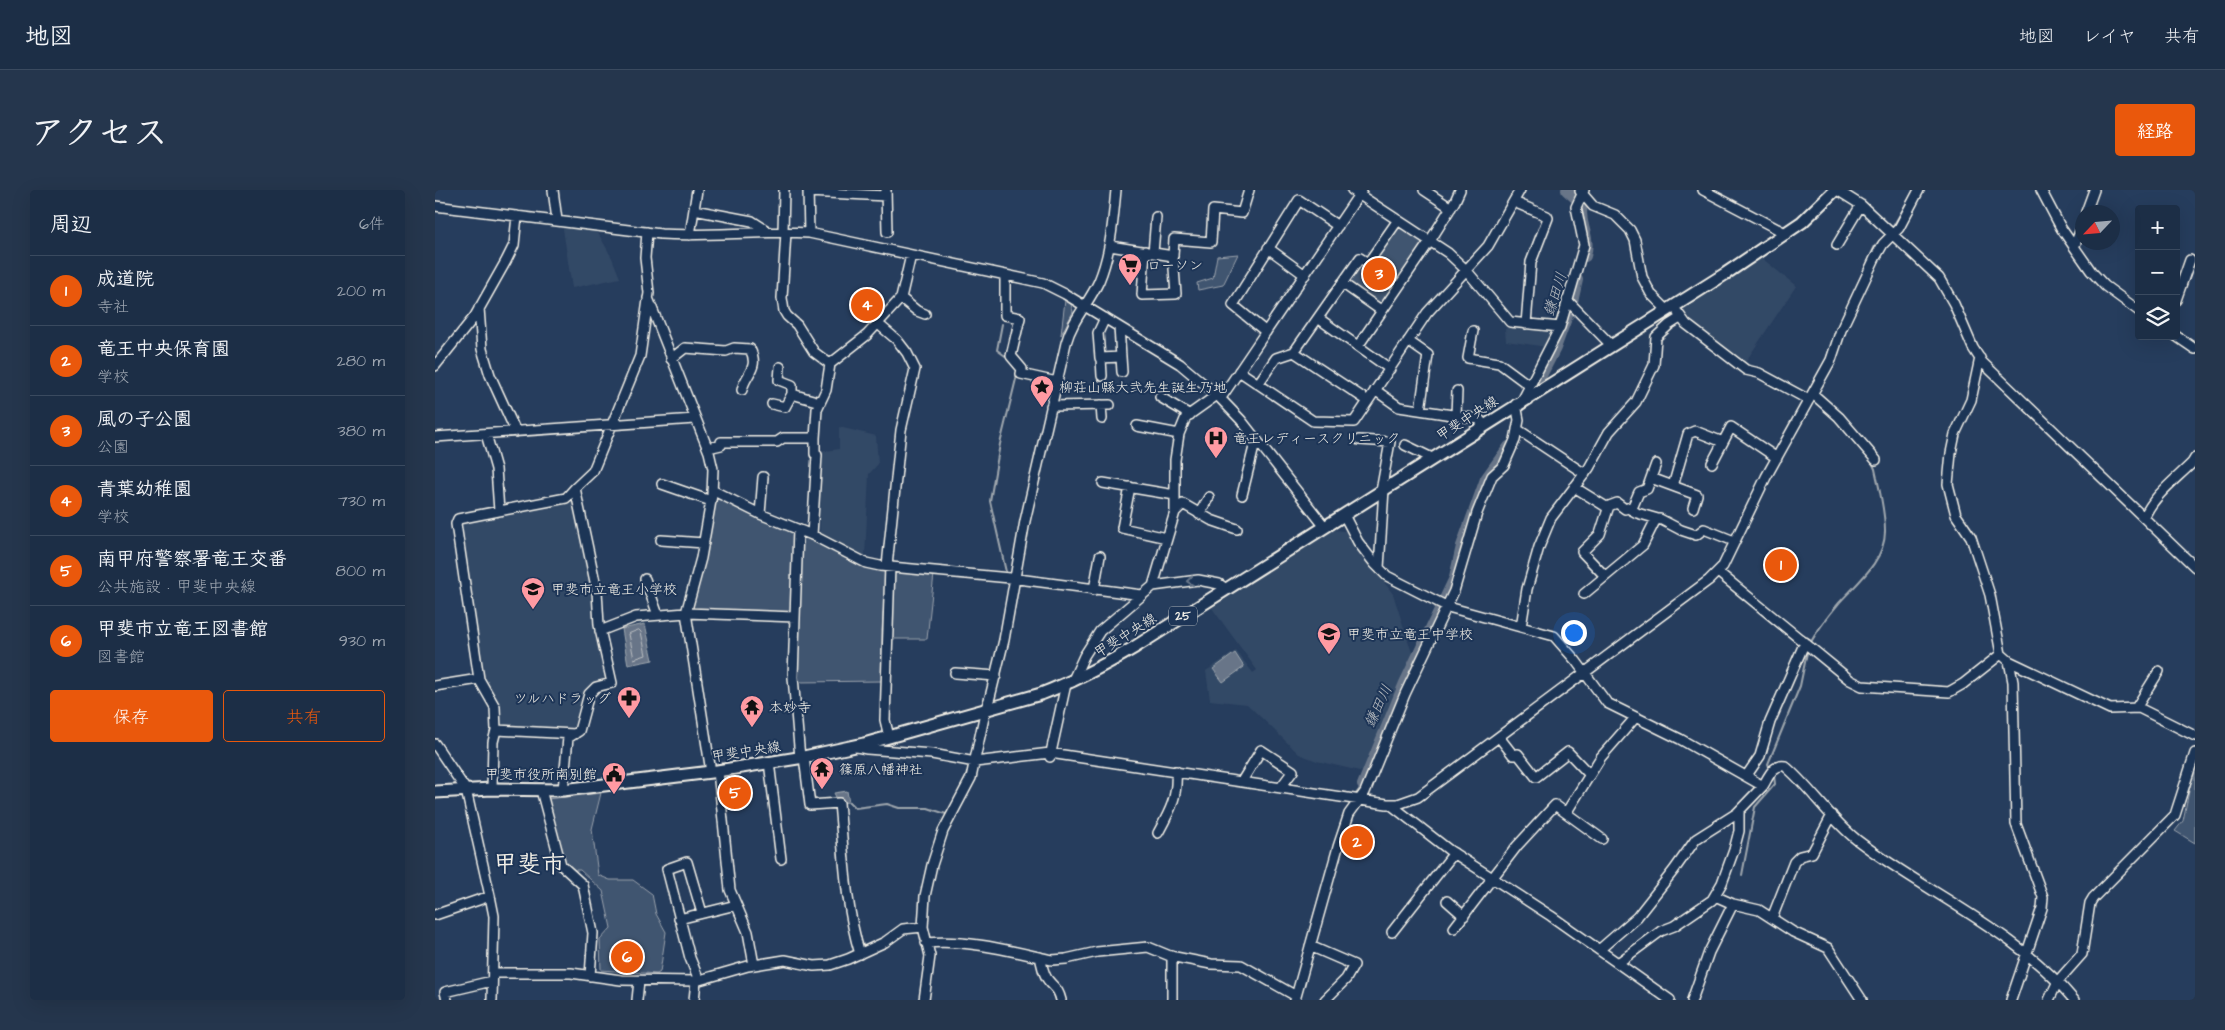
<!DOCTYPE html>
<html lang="ja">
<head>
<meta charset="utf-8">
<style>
	body { margin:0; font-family:"Architects Daughter","Klee One",sans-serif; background:#25364d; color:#f1f3f6 }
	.controls { position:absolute; right:15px; top:15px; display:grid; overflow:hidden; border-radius:5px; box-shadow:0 5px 20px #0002 }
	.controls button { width:45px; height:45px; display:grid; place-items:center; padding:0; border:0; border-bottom:1px solid #3a4a5f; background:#1c2e46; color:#f1f3f6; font:25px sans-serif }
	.compass { position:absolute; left:1640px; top:15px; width:45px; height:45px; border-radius:50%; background:#1c2e46; box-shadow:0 5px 20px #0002; rotate:244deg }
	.you { position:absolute; left:1138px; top:442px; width:18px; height:18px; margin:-12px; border:4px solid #fff; border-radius:50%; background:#1a73e8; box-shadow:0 0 0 8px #1a73e833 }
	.badge { display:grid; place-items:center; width:32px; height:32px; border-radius:50%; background:#ea580c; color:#fff; font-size:16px; font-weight:700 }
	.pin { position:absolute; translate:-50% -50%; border:2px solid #fff; box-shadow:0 1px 5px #0006 }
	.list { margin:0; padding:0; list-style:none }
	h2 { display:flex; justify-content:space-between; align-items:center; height:65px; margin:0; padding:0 20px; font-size:21px }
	h2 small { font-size:16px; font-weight:400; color:#a0a8b3 }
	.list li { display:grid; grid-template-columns:32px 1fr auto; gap:15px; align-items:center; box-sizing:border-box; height:70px; padding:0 20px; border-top:1px solid #3a4a5f }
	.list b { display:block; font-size:19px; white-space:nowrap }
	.list p { margin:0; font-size:16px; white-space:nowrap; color:#a0a8b3 }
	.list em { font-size:16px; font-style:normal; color:#a0a8b3 }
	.actions { display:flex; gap:10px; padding:15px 20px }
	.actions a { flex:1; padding:11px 0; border:1px solid #ea580c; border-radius:5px; text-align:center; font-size:18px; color:#ea580c }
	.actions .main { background:#ea580c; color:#fff }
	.icon { flex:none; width:28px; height:28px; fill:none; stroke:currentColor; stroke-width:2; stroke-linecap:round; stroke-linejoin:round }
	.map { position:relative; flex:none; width:1760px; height:810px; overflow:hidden; border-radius:5px }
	header { display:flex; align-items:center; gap:30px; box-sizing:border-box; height:70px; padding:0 25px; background:#1c2e46; border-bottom:1px solid #3a4a5f }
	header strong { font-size:24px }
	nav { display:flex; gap:28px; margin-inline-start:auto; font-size:18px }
	.intro { display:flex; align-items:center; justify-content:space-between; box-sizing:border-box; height:120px; padding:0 30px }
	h1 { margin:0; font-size:35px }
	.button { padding:12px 22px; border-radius:5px; background:#ea580c; color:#fff; font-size:18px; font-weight:700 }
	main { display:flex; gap:30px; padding:0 30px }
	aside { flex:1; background:#1c2e46; border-radius:5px; box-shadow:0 5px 20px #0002 }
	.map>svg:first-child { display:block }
	.built { fill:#334966 }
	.green { fill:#40546f; stroke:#9aa2ac }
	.water { fill:#677588; stroke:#9fa7ae }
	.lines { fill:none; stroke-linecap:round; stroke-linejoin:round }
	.shore { stroke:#bcbfc2; stroke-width:1 }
	.stream { stroke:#9fa7ae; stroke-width:2 }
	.river { stroke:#677588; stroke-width:12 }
	.minor-casing { stroke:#f4f1e8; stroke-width:12 }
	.major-casing { stroke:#f4f1e8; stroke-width:15 }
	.minor { stroke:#1d3557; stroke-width:9 }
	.major { stroke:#1d3557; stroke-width:11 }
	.oneway { stroke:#68778a }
	.labels { text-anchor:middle; stroke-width:4; stroke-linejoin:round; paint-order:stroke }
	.shield { fill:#1d3557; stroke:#b4b9bc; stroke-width:1 }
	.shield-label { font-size:12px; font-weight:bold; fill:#f4f1e8 }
	.poi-label { font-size:14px; fill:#f4f1e8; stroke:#1d3557; text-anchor:start }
	.street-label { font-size:14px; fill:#f4f1e8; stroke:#1d3557 }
	.water-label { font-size:15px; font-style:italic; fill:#bcbfc2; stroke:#1d3557 }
	.town-label { font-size:24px; font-weight:bold; fill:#f4f1e8; stroke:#1d3557 }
</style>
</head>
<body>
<header>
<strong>地図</strong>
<nav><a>地図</a><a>レイヤ</a><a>共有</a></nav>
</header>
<div class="intro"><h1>アクセス</h1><a class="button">経路</a></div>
<main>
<aside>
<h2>周辺<small>6件</small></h2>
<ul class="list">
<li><span class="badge">1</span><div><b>成道院</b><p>寺社</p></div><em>200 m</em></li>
<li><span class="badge">2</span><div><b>竜王中央保育園</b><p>学校</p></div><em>280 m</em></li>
<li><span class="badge">3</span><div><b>風の子公園</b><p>公園</p></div><em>380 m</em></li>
<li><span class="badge">4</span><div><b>青葉幼稚園</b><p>学校</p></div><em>730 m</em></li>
<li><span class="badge">5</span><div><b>南甲府警察署竜王交番</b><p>公共施設 · 甲斐中央線</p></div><em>800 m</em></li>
<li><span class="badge">6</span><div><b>甲斐市立竜王図書館</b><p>図書館</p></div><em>930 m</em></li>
</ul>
<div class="actions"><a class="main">保存</a><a>共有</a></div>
</aside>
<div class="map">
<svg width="1760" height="810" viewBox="0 0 1760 810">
	<rect width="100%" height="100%" fill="#263d5d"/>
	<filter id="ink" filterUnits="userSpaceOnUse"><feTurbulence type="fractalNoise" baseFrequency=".02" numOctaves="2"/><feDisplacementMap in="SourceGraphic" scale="10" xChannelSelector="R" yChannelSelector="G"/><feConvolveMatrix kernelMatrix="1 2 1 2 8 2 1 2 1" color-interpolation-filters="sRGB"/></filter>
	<g filter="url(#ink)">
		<path class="built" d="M 127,32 L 158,34 L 177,68 L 185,88 L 137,98 Z
			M 1323,65 L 1361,96 L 1307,177 L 1269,144 L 1245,117 Z
			M 1075,132 L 1125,137 L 1112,157 L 1071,151 L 1070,139 L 1073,138 Z
			M 404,237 L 441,246 L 443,274 L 434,284 L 430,366 L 385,344 L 385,262 L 404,259 Z
			M 139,306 L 174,488 L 171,493 L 157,494 L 149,505 L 143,538 L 136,541 L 64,538 L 46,491 L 24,331 Z
			M 898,340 L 910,341 L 958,404 L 979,469 L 929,582 L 882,571 L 864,564 L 812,514 L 775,510 L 771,481 L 801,461 L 818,483 L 822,480 L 777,418 Z"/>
		<path class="green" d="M 963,32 L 993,51 L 948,117 L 910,95 L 926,72 L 933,74 Z
			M 803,64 L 788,95 L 763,100 L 762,93 L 778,88 L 782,66 Z
			M 630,110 L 636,114 L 638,122 L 626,145 Z
			M 278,302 L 362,344 L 359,426 L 253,422 Z
			M 365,345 L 434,378 L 451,381 L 447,440 L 447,491 L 362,492 Z
			M 458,380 L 499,384 L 492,449 L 456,449 Z
			M 1760,571 L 1760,653 L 1740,641 L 1748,631 Z
			M 166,603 L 157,639 L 163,685 L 175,690 L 198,690 L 217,704 L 221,724 L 231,742 L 225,782 L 222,784 L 166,780 L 165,750 L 176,738 L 168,701 L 145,680 L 139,680 L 129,675 L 112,609 Z"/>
		<path class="water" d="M 210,434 L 218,470 L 193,475 L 187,439 Z
			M 800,463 L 809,477 L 788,492 L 778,479 Z
			M 412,601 L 414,612 L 404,613 L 399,603 Z"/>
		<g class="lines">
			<path class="shore" d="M 204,440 L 206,442 L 211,465 L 199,469 L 194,444 Z"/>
			<path class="stream" d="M 1456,40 L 1479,0
				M 1405,133 L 1440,56 L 1452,43
				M 567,134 L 562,160 L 573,168
				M 1391,170 L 1395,158
				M 571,382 L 555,311 L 565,254 L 582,185
				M 1375,454 C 1382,440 1394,425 1404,413 C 1422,393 1451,370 1450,340 C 1450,320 1444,298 1440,279 L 1436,270
				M 1335,578 L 1333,574 L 1365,496 L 1373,458
				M 920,605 L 928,595
				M 414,612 L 420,618 L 452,614 L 464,618 L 493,618 L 514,625
				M 1307,685 L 1320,617 L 1340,594 L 1339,585
				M 872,750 L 886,701"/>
			<path class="river" d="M 1132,0 L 1142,9
				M 1147,16 C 1142,33 1156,45 1150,66
				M 1099,199 L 1120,158 L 1137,112 L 1142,90
				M 928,595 L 970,493 L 1020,388 L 1027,356 L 1051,289 L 1074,257"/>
			<g class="minor-casing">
				<path id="minor" d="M 118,0 L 122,30
					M 373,0 L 374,43
					M 451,0 L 452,42
					M 917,0 L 1013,63 L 1032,81 L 1075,132 L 1125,137
					M 989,0 L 1016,18
					M 1268,0 L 1352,44
					M 1402,0 L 1426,15 L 1504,88 L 1519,114 L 1538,158 L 1547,172 L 1760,377
					M 1606,0 L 1626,38 L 1656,81 L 1670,96 L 1704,121
					M 1145,1 L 1158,16 L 1180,25 L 1195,40 L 1200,50 L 1207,87 L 1216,104 L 1232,120
					M 373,2 L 451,6
					M 1079,12 L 1112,26 L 1113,28 L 1096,72 L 1091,134
					M 0,16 L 226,44 C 276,47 325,40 374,43 L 608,93 L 630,104 L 745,174 L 782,205 L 806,230 L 890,337
					M 259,20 L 317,31 L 334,42
					M 1651,22 L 1659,0
					M 348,42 L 349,0
					M 351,42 L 347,108 L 349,121 L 352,126 L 362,135 L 379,162 L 395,174
					M 255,45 L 262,0
					M 1402,55 L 1426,15
					M 1640,55 L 1648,33
					M 675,56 L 738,66
					M 833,58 L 870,85
					M 710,61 L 707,105 L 741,104 L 738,66 L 739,49 L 776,52 L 778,20 L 807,23 L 814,0
					M 718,63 L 721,27
					M 570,86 L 570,125 L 585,128 L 576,166 L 587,179 L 586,184 L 622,192
					M 907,93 L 947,121
					M 213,108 L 274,262 L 278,279 L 277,305 L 266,368 L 251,423 L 276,582
					M 466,108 L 482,121 L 490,124
					M 1132,110 L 1176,155
					M 1741,110 L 1755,70
					M 44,118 L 47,159 L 55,185 L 81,242
					M 1243,123 L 1251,134 L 1311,180 L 1324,183 L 1374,210
					M 670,128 L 663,143 L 665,168 L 686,167
					M 883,128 L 955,179
					M 442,133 L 462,150 L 472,163 L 480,179 L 466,240 L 452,376
					M 684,137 L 687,182
					M 1038,141 L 1033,168 L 1064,173 L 1095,196
					M 831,142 L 798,115 L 864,10 L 903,36
					M 1741,146 L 1760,159
					M 973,151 L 993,165 L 985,220
					M 923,156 L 995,51 L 1020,11 L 1025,0
					M 859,162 L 933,211
					M 666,168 L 667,186
					M 1545,168 L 1536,210 L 1520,244 L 1516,263 L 1513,294 L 1521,325 L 1536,347 L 1555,405 L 1566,464 L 1574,471 L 1675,519 L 1704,518 L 1760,546
					M 236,169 L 250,158 L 291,161 L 299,158 L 315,159 C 325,179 310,184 307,200
					M 0,176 L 40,126 L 71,71 L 79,55 L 82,26
					M 345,177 L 344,190 L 357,195 L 357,204
					M 804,181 L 878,231 L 919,232 L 992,123 L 1053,56 L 1085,0
					M 823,194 L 841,168 L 859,162 L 925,68 L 933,73 L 963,30
					M 940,200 L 964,217 L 1044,229 L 1049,235
					M 1378,204 L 1404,227 L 1441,270
					M 725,207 L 755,225
					M 1087,211 L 1125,137 L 1149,55 L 1141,17 L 1149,0
					M 337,214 L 350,217 L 357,204 L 385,212
					M 666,215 L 667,229
					M 616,216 L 675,215
					M 1021,225 L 1022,201
					M 702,236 L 744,244
					M 1082,239 L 1150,284
					M 51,244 L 61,279 L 64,321
					M 0,247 L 260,229
					M 924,250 L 955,252 L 946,301
					M 970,255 L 997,268
					M 273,258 L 286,255 L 286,252 L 342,252 L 348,248 L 380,248 L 382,219 L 391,200 L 395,174 L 432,145 L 466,108 L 476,65
					M 1277,273 L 1296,237 L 1342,268
					M 1216,288 L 1262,305 L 1258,318
					M 668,293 L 740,305
					M 227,294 L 276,311
					M 1238,296 L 1253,244 L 1260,241 L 1288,252
					M 695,297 L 687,338 L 732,348
					M 1139,297 L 1173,318
					M 140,298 L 158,281 L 205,166 L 214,103 L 210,68 L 212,42
					M 277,300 L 325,324 L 377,345 L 431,373 L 445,376 L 575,388 L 707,405
					M 807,305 L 821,249
					M 1193,318 L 1202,323 L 1223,329
					M 740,322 L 748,314 L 776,330 L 802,339
					M 325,324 L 328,287
					M 764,324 L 774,307
					M 909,325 L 923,352 L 940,374 L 952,386 L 1013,417 L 1119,446 L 1141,471 L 1172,513 L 1245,549 L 1328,596 L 1302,623 L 1261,649 L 1239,680 L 1202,727 L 1164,760
					M 1709,328 C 1718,306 1740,290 1757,273 L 1760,268
					M 363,339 L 358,487 L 365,568
					M 377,345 L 382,265 L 380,264 L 380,248
					M 226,350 L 269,353
					M 944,378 L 949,299
					M 1283,382 L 1415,490 L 1427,496 L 1514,502 L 1528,494 L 1566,464
					M 1169,385 L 1147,362 L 1165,344 L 1174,316 L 1182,313 L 1190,319 L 1198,316 L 1204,302 L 1212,299 L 1221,274
					M 210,389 L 223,425
					M 718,396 L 763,390 L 784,394 L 791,399
					M 659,400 L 665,366
					M 1149,404 L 1208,355 L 1220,331 L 1225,329 L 1246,340 L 1261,345 L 1269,339 L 1299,351
					M 1086,437 L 1092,399 L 1104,357 L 1116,328 L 1154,278 L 1174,242 L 1201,212 L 1219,175 L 1221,147 L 1234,135 L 1245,128
					M 165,441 L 201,427 L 251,423 L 360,427
					M 1574,471 L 1578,492 L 1581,634 L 1608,707 L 1607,718 L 1576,810
					M 520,483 L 561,486
					M 637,492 L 649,466 L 665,441 L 718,396 L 740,322 L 740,270 L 744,244 L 751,227 L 782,205 L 788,205 L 927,0
					M 0,496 L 44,489
					M 1701,518 L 1724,481
					M 61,540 L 140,544
					M 454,547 L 450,530 L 455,376
					M 1064,547 L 1078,565 L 1083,564 L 1101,587 L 1133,562 L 1155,585
					M 0,554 L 31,600 L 55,706 L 59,726 L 57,810
					M 422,557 L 432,559 L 497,564 L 540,572 L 615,563 L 952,614 L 963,614 L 983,607 L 1274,390 L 1288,376 L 1331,287 L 1396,170 L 1406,140 L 1440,68 L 1448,54 L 1464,38 L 1484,0
					M 369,567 L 375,615 L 404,613 C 409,664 410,715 425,764
					M 615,567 L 631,494
					M 334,572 L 346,669
					M 283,581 L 295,700 L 313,742 L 319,775
					M 1312,585 L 1325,566 L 1335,532 L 1370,452
					M 807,591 L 826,560 L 858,581 L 846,597
					M 1328,596 C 1334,586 1338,574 1350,576 C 1376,598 1395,629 1422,650 C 1493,704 1581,740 1639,810
					M 57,599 L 58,552 L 61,540 L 60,517 L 44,489 L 21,334 L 23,329 L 131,308 L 140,298 L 162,401 L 164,435 L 177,493 L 161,497 L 154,504 L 144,541 L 133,548 L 128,600
					M 106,600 L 126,675 L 148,695 L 158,743 L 155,786
					M 955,614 L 1014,660 L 1116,726 L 1235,810
					M 1131,623 L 1166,567 L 1200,528
					M 723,643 C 735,621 743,607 741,581
					M 1280,706 L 1298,714 L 1324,720 L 1358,742 L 1393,758 L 1427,810
					M 1012,711 L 1029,726
					M 0,725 L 55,706
					M 1337,728 L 1359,672 L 1365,666 L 1377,663 L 1397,625
					M 244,729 L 301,715
					M 1019,738 L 1082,656 L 1120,615 L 1167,649
					M 957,742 L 1019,663
					M 491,753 C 533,749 576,761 617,770 L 631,769 L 662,762 L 713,757 L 735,766 L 776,774 L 806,775 L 861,806
					M 875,756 L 919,775 L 911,789 L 890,810
					M 737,766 L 737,810
					M 605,767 C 607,774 608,784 613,790 C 620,799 623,798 626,810
					M 1183,773 L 1226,741 L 1239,736 L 1277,710 L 1287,693 L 1299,660 L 1304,641 L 1304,622
					M 58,783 L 136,783 L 186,790 L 261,791 L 313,776 L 350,770 L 379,776 L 395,775 L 413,769 L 450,752 L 468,739 L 488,737
					M 264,790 L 255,768 L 232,679 L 252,672 L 267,723
					M 12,810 L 10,802 L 57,791
					M 202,810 L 204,791
					M 259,810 L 261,791
					M 489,810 L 495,766 L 488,737 L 490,706 L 497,675 L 508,641 L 536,588 L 551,518 L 555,507 L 569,450 L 590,331 L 631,153 C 637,130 654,113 664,91 C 676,62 678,31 681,0
					M 860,810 L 903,657 L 914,624 L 930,602 L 970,504 L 1019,401 L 1042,323 L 1057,286 L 1069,275 L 1080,250 L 1084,230 L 1081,214
					M 1257,810 L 1274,762 L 1298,714
					M 1614,810 L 1623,791 L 1647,764 L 1655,713 L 1658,708 L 1740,625 L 1760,563"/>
			</g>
			<g class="major-casing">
				<path id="major" d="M 0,602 L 57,599 L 128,600 L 276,582 L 369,567 L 429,554 L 606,504 C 640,491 670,475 700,457 L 1290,84 L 1367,32 L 1400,0"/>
			</g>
			<use href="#minor" class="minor"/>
			<use href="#major" class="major"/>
		</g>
		<defs><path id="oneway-chevron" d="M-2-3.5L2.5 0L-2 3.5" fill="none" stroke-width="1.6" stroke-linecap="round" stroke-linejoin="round" transform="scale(1.25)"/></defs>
		<use class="oneway" href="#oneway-chevron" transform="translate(755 391) rotate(174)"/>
	</g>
	<defs>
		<g id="supermarket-pin" transform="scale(1.25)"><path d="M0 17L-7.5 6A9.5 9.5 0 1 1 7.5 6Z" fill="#ff9aa2" stroke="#1d3557"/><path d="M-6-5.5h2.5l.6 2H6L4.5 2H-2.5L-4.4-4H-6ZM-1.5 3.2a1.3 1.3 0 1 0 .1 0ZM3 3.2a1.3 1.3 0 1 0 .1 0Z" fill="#111"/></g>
		<g id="sight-pin" transform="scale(1.25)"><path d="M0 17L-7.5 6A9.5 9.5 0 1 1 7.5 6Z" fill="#ff9aa2" stroke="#1d3557"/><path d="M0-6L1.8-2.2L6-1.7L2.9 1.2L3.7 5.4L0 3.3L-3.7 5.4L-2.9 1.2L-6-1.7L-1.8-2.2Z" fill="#111"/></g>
		<g id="hospital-pin" transform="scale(1.25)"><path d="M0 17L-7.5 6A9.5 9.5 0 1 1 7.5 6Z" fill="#ff9aa2" stroke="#1d3557"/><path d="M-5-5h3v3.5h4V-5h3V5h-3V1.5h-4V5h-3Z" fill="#111"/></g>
		<g id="school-pin" transform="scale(1.25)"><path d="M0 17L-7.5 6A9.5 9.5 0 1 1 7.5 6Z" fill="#ff9aa2" stroke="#1d3557"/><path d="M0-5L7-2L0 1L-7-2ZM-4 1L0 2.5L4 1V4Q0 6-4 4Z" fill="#111"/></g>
		<g id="pharmacy-pin" transform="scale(1.25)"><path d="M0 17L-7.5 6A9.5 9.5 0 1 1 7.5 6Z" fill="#ff9aa2" stroke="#1d3557"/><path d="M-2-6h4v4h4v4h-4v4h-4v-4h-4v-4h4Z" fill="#111"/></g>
		<g id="temple-pin" transform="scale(1.25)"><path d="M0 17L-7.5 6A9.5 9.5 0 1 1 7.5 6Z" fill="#ff9aa2" stroke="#1d3557"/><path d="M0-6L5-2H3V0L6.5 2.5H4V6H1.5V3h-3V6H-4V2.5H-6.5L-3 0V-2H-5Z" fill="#111"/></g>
		<g id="civic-pin" transform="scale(1.25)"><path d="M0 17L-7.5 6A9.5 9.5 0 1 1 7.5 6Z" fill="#ff9aa2" stroke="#1d3557"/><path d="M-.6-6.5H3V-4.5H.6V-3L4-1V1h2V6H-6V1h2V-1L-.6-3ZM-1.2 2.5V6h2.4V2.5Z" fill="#111"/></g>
	</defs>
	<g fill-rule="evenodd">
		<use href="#supermarket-pin" x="695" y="75"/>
		<use href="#sight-pin" x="607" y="197"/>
		<use href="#hospital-pin" x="781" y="248"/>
		<use href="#school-pin" x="98" y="399"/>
		<use href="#school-pin" x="894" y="444"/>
		<use href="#pharmacy-pin" x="194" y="508"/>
		<use href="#temple-pin" x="317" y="517"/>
		<use href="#temple-pin" x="387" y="579"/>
		<use href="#civic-pin" x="179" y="584"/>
	</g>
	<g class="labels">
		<rect class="shield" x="734" y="416.5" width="28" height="19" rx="4"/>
		<g class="shield-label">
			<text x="748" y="430">25</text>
		</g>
		<g class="poi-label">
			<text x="712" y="80">ローソン</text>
			<text x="624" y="202">柳荘山縣大弐先生誕生乃地</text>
			<text x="798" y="253">竜王レディースクリニック</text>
			<text x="116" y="404">甲斐市立竜王小学校</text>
			<text x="912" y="449">甲斐市立竜王中学校</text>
			<text x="176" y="513" text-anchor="end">ツルハドラッグ</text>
			<text x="334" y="522">本妙寺</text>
			<text x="404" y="584">篠原八幡神社</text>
			<text x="162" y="589" text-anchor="end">甲斐市役所南別館</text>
		</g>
		<g class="street-label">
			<text transform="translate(1032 228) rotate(-33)" y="5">甲斐中央線</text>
			<text transform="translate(690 445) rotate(-32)" y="5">甲斐中央線</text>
			<text transform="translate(311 561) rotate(-9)" y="5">甲斐中央線</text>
		</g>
		<g class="water-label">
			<text transform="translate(1120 104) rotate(-72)" y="5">鎌田川</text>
			<text transform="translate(943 516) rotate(-65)" y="5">鎌田川</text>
		</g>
		<g class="town-label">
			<text x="94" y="682">甲斐市</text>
		</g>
	</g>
</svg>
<div class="controls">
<button>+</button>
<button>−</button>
<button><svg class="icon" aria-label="layers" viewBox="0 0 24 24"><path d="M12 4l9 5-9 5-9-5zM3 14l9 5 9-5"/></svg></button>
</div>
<svg class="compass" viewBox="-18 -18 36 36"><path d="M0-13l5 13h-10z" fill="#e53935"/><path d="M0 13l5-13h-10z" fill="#a0a8b3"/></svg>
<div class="you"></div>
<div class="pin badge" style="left:1346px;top:375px">1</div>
<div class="pin badge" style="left:922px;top:652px">2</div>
<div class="pin badge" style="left:944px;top:84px">3</div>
<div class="pin badge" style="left:432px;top:115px">4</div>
<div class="pin badge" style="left:300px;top:603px">5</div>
<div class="pin badge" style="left:192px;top:767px">6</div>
</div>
</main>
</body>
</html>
